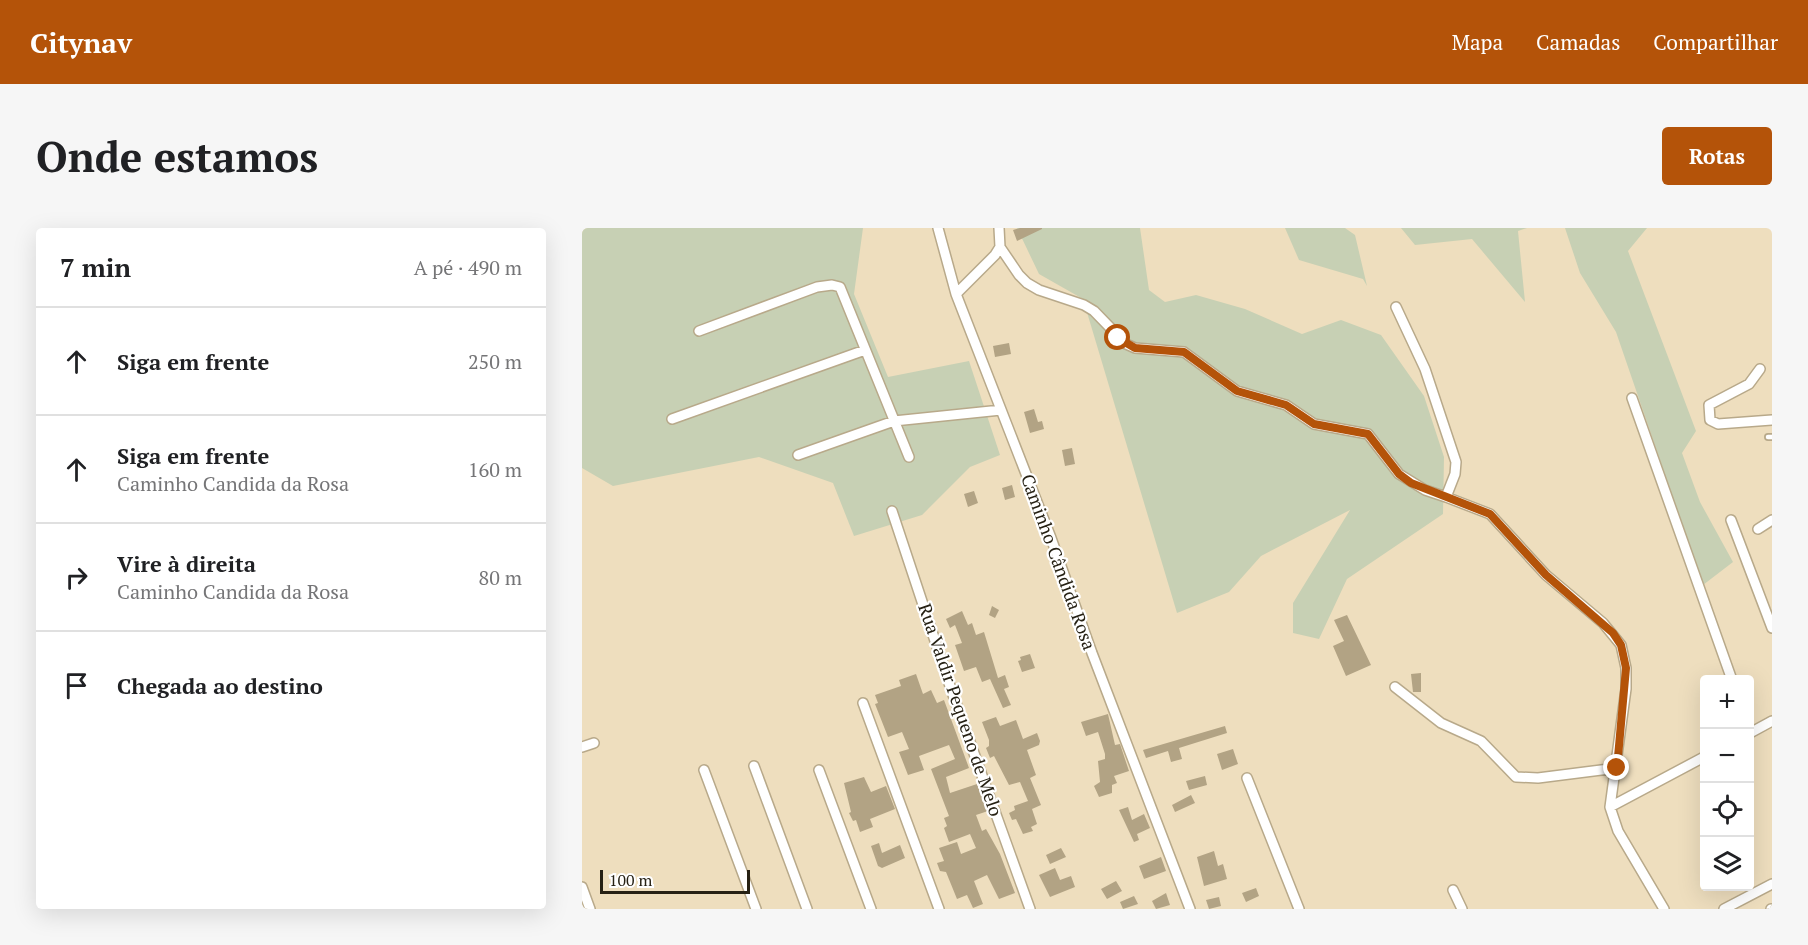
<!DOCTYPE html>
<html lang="pt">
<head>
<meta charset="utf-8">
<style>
	body { margin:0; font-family:"PT Serif",serif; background:#f6f6f6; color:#202124 }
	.controls { position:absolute; right:18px; bottom:18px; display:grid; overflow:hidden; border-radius:6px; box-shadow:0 6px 24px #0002 }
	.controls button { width:54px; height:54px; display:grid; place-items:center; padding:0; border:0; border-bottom:2px solid #e0e0e0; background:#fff; color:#202124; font:30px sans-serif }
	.scale { position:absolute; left:18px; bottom:15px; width:150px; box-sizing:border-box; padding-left:6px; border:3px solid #262114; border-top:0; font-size:16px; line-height:21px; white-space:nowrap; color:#262114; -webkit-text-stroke:4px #fff; paint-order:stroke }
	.stop { position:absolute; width:18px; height:18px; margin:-14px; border:4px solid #b45309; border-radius:50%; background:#fff }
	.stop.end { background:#b45309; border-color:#fff; box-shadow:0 2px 6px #0008 }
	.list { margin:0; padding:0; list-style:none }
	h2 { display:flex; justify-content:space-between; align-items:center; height:78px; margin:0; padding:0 24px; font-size:26px }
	h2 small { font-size:20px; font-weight:400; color:#757577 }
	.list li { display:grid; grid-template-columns:39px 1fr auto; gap:18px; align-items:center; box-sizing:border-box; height:108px; padding:0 24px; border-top:2px solid #e0e0e0 }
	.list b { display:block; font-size:22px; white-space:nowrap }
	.list p { margin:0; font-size:20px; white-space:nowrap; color:#757577 }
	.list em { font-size:20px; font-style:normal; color:#757577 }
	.icon { flex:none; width:33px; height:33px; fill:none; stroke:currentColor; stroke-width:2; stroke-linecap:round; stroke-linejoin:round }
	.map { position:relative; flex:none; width:1190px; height:681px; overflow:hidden; border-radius:6px }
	header { display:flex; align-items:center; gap:36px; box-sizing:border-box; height:84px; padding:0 30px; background:#b45309; color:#fff }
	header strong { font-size:28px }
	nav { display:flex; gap:33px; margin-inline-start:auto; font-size:21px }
	.intro { display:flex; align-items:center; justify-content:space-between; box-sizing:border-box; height:144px; padding:0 36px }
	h1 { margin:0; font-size:42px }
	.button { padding:15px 27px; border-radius:6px; background:#b45309; color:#fff; font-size:21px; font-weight:700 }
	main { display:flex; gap:36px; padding:0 36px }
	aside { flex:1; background:#fff; border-radius:6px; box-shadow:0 6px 24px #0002 }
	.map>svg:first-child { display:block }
	.green { fill:#c7d0b4 }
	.building { fill:#b2a384 }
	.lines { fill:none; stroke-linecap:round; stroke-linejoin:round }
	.lane-casing { stroke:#b8a98a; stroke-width:8 }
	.street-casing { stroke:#b8a98a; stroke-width:12 }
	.lane { stroke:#fff; stroke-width:4.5 }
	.street { stroke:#fff; stroke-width:9 }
	.route { stroke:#b45309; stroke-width:8 }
	.labels { text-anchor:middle; stroke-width:4.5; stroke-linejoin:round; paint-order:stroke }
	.street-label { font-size:18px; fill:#262114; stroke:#fff }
</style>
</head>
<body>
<header>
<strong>Citynav</strong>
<nav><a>Mapa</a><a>Camadas</a><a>Compartilhar</a></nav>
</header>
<div class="intro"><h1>Onde estamos</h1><a class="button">Rotas</a></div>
<main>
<aside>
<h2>7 min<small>A pé · 490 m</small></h2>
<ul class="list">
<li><svg class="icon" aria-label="ahead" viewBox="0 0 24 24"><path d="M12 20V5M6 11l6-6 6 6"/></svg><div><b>Siga em frente</b></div><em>250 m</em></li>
<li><svg class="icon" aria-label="ahead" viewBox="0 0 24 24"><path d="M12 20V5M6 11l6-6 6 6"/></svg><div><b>Siga em frente</b><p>Caminho Candida da Rosa</p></div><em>160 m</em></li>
<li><svg class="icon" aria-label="right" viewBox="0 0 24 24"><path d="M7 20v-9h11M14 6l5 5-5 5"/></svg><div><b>Vire à direita</b><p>Caminho Candida da Rosa</p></div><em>80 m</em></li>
<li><svg class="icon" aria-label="arrive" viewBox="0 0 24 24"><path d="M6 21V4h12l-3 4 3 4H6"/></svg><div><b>Chegada ao destino</b></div></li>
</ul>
</aside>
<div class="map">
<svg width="1190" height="681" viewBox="0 0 1190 681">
	<rect width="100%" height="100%" fill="#eedebe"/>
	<path class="green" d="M 0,0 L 281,0 L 272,66 L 306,149 L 387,133 L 418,227 L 388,239 L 340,287 L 272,308 L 251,255 L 177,229 L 31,258 L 0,240 Z
		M 435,0 L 558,0 L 567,62 L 583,74 L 614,67 L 663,81 L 720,106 L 759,92 L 799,107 L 842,168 L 862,229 L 861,286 L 765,351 L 737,411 L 711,405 L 711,375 L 768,282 L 679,328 L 647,364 L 595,385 L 501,71 L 457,46 Z
		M 703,0 L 763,0 L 773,7 L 785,58 L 781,51 L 717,32 Z
		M 819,0 L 945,0 L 936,3 L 943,74 L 890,11 L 833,17 Z
		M 983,0 L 1065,0 L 1046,23 L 1114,203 L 1100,225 L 1118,274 L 1151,334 L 1121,357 L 1034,104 L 998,45 Z"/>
	<path class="building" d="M 438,0 L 460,0 L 460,1 L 435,13 L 431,2 Z
		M 427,115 L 429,126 L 413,129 L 411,118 Z
		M 452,181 L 456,194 L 460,193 L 462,201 L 448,205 L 442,184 Z
		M 490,220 L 493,236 L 483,238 L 480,222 Z
		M 430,257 L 433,269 L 423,272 L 420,260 Z
		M 392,263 L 396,275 L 386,279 L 382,266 Z
		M 410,378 L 417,382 L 413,390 L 407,387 Z
		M 380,383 L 386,397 L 390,395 L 394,407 L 402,404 L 416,450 L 423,447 L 427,459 L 422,461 L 429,477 L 421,480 L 408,451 L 400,454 L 394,439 L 382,443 L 373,417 L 380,415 L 373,397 L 368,400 L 364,391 Z
		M 765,387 L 789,437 L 764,448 L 751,418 L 762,413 L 752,392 Z
		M 448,426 L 453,440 L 440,444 L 436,433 L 439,432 L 438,429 Z
		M 839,445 L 839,464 L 831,464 L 829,446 Z
		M 334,446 L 341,466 L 349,462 L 355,475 L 362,472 L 387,540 L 364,549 L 368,565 L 395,556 L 406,583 L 394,587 L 400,603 L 404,601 L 418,626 L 433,665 L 417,671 L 405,647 L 392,653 L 401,676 L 391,680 L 385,667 L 375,671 L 364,644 L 358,643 L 355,635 L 362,633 L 357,620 L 375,614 L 379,626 L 394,620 L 388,606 L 367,614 L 362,600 L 365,598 L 362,590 L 367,588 L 349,541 L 373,531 L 367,517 L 337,528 L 342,542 L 326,547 L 317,524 L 327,521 L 320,504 L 306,509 L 293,476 L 296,475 L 293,467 L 319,458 L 317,452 Z
		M 526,486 L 533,517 L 538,516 L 547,543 L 532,548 L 535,555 L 530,557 L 530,565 L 517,569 L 512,558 L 518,554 L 516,533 L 523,531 L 523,526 L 516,504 L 504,508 L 499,494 Z
		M 414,489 L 418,498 L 434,492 L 441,511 L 455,505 L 458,513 L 457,517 L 445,522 L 454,547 L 448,550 L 459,577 L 450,581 L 455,596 L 449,599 L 451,603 L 441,606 L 434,591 L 430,592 L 427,585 L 433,582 L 432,578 L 446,573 L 438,554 L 427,557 L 412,528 L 408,530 L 404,520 L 407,518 L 407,512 L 400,494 Z
		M 643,498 L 645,505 L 597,520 L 600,531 L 589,534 L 586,523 L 564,530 L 561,522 Z
		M 651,521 L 656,536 L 640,542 L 635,526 Z
		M 623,548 L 625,557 L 607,562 L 604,553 Z
		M 282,549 L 289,564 L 304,558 L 313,581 L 288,591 L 291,599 L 278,604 L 274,592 L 271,593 L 267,585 L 269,584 L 262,555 Z
		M 609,567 L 613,575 L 593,584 L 590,577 Z
		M 546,579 L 550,592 L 562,586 L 568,600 L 555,606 L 557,612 L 552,614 L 537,582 Z
		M 297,615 L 300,625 L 318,617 L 323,630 L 300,640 L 296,638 L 289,618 Z
		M 479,620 L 484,629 L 468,636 L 464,627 Z
		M 632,623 L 636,638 L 641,636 L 645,651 L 622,658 L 615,629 Z
		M 579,629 L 584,643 L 562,651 L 557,638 Z
		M 473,640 L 478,652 L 489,648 L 493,659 L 468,669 L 457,647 Z
		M 534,653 L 540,663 L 525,671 L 519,661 Z
		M 674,660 L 677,668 L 664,674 L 660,665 Z
		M 584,665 L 588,677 L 574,681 L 570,673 Z
		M 552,668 L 556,676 L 541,681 L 538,674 Z
		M 637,669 L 639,678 L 627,681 L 624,672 Z"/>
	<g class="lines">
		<g class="lane-casing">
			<path id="lane" d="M 1186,209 L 1190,209"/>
		</g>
		<g class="street-casing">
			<path id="street" d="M 356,0 L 374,66
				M 417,0 L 418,19 L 413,27 L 374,66 L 469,310 L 510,425 L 608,681
				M 418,19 L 437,47 L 445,55 L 457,62 L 502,77 L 512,83 L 544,116 L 553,120 L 602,124 L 655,163 L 704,177 L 732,196 L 786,206 L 817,246 L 843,262 L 864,269
				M 814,79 L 843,141 L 874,234 L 873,246 L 864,269 L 908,286 L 964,347 L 1021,395 L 1039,417 L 1044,440 L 1044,461 L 1028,579 L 1036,603 L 1082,681
				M 117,103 L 235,59 L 250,57 L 258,59 L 327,229
				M 1178,141 L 1167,156 L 1127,177 L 1128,192 L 1136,196 L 1190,192
				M 1050,170 L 1150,452
				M 90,191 L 283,122
				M 216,227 L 312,193 L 419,182
				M 310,283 L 370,464 L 448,681
				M 1149,292 L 1190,400
				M 1176,301 L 1190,292
				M 813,459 L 859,495 L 899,513 L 934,549 L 956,550 L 1035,540
				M 281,475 L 357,681
				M 1168,505 L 1190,493
				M 0,519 L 12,515
				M 172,538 L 225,681
				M 122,542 L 174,681
				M 237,542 L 289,681
				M 665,550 L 717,681
				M 1028,579 L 1122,529
				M 0,659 L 8,681
				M 871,662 L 880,681
				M 1142,681 L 1190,656
				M 1189,681 L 1190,681"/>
		</g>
		<use href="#lane" class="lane"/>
		<use href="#street" class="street"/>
	</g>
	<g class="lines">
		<path class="route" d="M 536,110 L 553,120 L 602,124 L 655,163 L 704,177 L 732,196 L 786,206 L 817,246 L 829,255 L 908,286 L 964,347 L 1031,405 L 1039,417 L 1044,440 L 1035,540"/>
	</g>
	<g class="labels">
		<g class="street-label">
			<text transform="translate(476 334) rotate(70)" y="6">Caminho Cândida Rosa</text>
			<text transform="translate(378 482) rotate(71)" y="6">Rua Valdir Pequeno de Melo</text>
		</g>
	</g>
</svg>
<div class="controls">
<button>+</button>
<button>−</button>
<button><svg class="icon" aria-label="locate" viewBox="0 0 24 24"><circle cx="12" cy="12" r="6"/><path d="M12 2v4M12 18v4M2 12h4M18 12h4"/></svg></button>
<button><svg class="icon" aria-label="layers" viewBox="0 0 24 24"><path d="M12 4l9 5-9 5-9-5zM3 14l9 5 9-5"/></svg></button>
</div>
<div class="scale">100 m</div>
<div class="stop" style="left:536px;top:110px"></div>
<div class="stop end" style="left:1035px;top:540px"></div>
</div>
</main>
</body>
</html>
